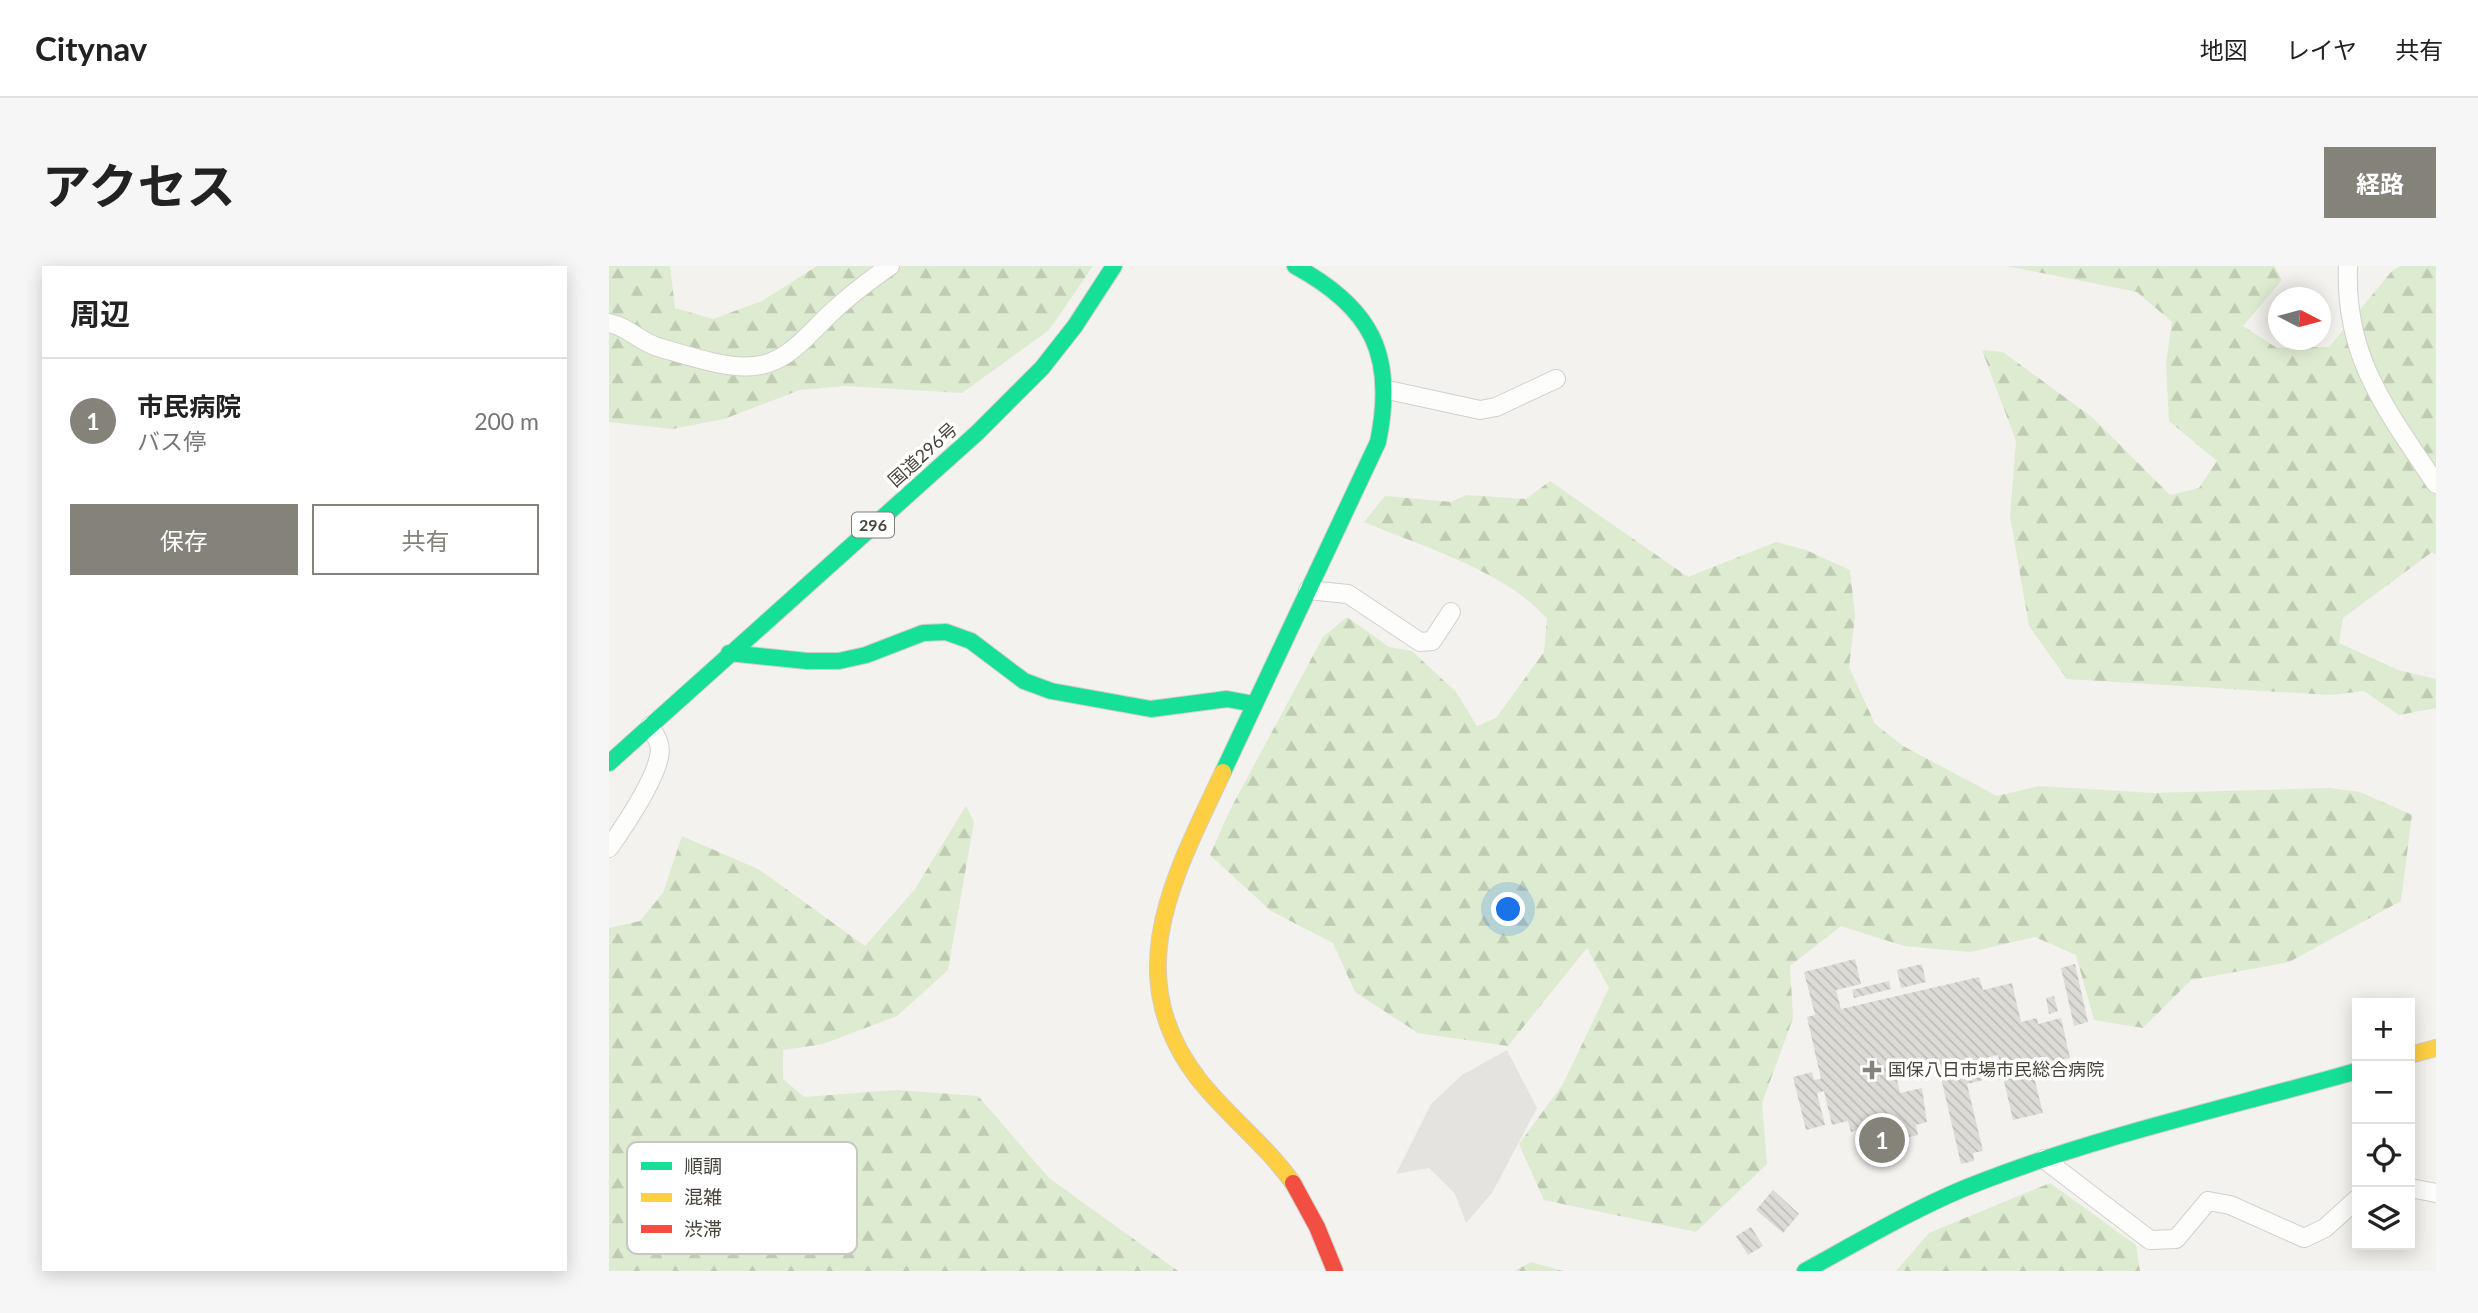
<!DOCTYPE html>
<html lang="ja">
<head>
<meta charset="utf-8">
<style>
	body { margin:0; font-family:Lato,"Noto Sans JP",sans-serif; background:#f6f6f6; color:#222 }
	.controls { position:absolute; right:21px; bottom:21px; display:grid; overflow:hidden; border-radius:0px; box-shadow:0 4px 18px #0003 }
	.controls button { width:63px; height:63px; display:grid; place-items:center; padding:0; border:0; border-bottom:2px solid #e0e0e0; background:#fff; color:#222; font:35px sans-serif }
	.compass { position:absolute; left:1659px; top:21px; width:63px; height:63px; border-radius:50%; background:#fff; box-shadow:0 4px 18px #0003; rotate:96deg }
	.you { position:absolute; left:900px; top:644px; width:24px; height:24px; margin:-18px; border:5px solid #fff; border-radius:50%; background:#1a73e8; box-shadow:0 0 0 10px #1a73e833 }
	.badge { display:grid; place-items:center; width:46px; height:46px; border-radius:50%; background:#848279; color:#fff; font-size:23px; font-weight:700 }
	.pin { position:absolute; translate:-50% -50%; border:4px solid #fff; box-shadow:0 2px 7px #0006 }
	.list { margin:0; padding:0; list-style:none }
	h2 { display:flex; justify-content:space-between; align-items:center; height:91px; margin:0; padding:0 28px; font-size:30px }
	h2 small { font-size:23px; font-weight:400; color:#767676 }
	.list li { display:grid; grid-template-columns:46px 1fr auto; gap:21px; align-items:center; box-sizing:border-box; height:126px; padding:0 28px; border-top:2px solid #e0e0e0 }
	.list b { display:block; font-size:26px; white-space:nowrap }
	.list p { margin:0; font-size:23px; white-space:nowrap; color:#767676 }
	.list em { font-size:23px; font-style:normal; color:#767676 }
	.actions { display:flex; gap:14px; padding:21px 28px }
	.actions a { flex:1; padding:16px 0; border:2px solid #848279; border-radius:0px; text-align:center; font-size:24px; color:#848279 }
	.actions .main { background:#848279; color:#fff }
	.icon { flex:none; width:38px; height:38px; fill:none; stroke:currentColor; stroke-width:2; stroke-linecap:round; stroke-linejoin:round }
	.map { position:relative; flex:none; width:1827px; height:1005px; overflow:hidden; border-radius:0px }
	header { display:flex; align-items:center; gap:42px; box-sizing:border-box; height:98px; padding:0 35px; background:#fff; border-bottom:2px solid #e0e0e0 }
	header strong { font-size:33px }
	nav { display:flex; gap:38px; margin-inline-start:auto; font-size:24px }
	.intro { display:flex; align-items:center; justify-content:space-between; box-sizing:border-box; height:168px; padding:0 42px }
	h1 { margin:0; font-size:49px }
	.button { padding:18px 32px; border-radius:0px; background:#848279; color:#fff; font-size:24px; font-weight:700 }
	main { display:flex; gap:42px; padding:0 42px }
	aside { flex:1; background:#fff; border-radius:0px; box-shadow:0 4px 18px #0003 }
	.map>svg:first-child { display:block }
	.forest { fill:url(#forest-firs) }
	.parking { fill:#e5e3df }
	.building { fill:url(#building-back-hatch) }
	.lines { fill:none; stroke-linecap:round; stroke-linejoin:round }
	.street-casing { stroke:#d1d0cc; stroke-width:20 }
	.fast-casing { stroke:#d1cfc5; stroke-width:18 }
	.slow-casing { stroke:#d1cfc5; stroke-width:18 }
	.jam-casing { stroke:#d1cfc5; stroke-width:18 }
	.street { stroke:#fdfdfc; stroke-width:18 }
	.fast { stroke:#16e098; stroke-width:16 }
	.slow { stroke:#ffcf43; stroke-width:16 }
	.jam { stroke:#f24e42; stroke-width:16 }
	.poi-dot { fill:#848279; stroke:#fff; stroke-width:2.5 }
	.labels { text-anchor:middle; stroke-width:7; stroke-linejoin:round; paint-order:stroke }
	.shield { fill:#fff; stroke:#807d75; stroke-width:2 }
	.shield-label { font-size:16px; font-weight:bold; fill:#49453a }
	.street-label { font-size:18px; fill:#49453a; stroke:#fff }
	.poi-label { font-size:18px; fill:#49453a; stroke:#fff; text-anchor:start }
	.key { fill:#fff; stroke:#c8c7c4; stroke-width:2 }
	.key-label { font-size:19px; fill:#49453a }
</style>
</head>
<body>
<header>
<strong>Citynav</strong>
<nav><a>地図</a><a>レイヤ</a><a>共有</a></nav>
</header>
<div class="intro"><h1>アクセス</h1><a class="button">経路</a></div>
<main>
<aside>
<h2>周辺<small></small></h2>
<ul class="list">
<li><span class="badge">1</span><div><b>市民病院</b><p>バス停</p></div><em>200 m</em></li>
</ul>
<div class="actions"><a class="main">保存</a><a>共有</a></div>
</aside>
<div class="map">
<svg width="1827" height="1005" viewBox="0 0 1827 1005">
	<defs>
		<pattern id="forest-firs" width="22" height="20" patternUnits="userSpaceOnUse" patternTransform="scale(1.75)"><rect width="22" height="20" fill="#ddebd0"/><path d="M5 1l3.5 6h-7zM16 11l3.5 6h-7z" fill="#bfcbb3"/></pattern>
		<pattern id="building-back-hatch" width="6" height="6" patternUnits="userSpaceOnUse" patternTransform="scale(1.75)"><rect width="6" height="6" fill="#dddbd6"/><path d="M-1 5l2 2M0 0l6 6M5-1l2 2" fill="none" stroke="#bfbdb8"/></pattern>
	</defs>
	<rect width="100%" height="100%" fill="#f3f2ee"/>
	<path class="forest" d="M 0,0 L 61,0 L 66,42 L 104,53 L 153,35 L 208,0 L 484,0 L 440,64 L 353,127 L 237,120 L 191,124 L 115,153 L 63,163 L 0,156 Z
		M 1398,0 L 1665,0 L 1673,14 L 1634,60 L 1668,82 L 1720,81 L 1783,5 L 1792,0 L 1827,0 L 1827,289 L 1823,286 L 1734,352 L 1730,377 L 1789,404 L 1827,413 L 1827,442 L 1790,449 L 1755,425 L 1722,429 L 1458,413 L 1420,360 L 1401,250 L 1407,175 L 1373,84 L 1394,86 L 1484,152 L 1561,229 L 1590,222 L 1608,195 L 1560,155 L 1557,97 L 1563,56 L 1528,26 Z
		M 941,215 L 1079,311 L 1167,276 L 1197,284 L 1241,304 L 1246,350 L 1240,401 L 1266,458 L 1294,480 L 1388,530 L 1430,520 L 1544,527 L 1721,522 L 1751,526 L 1803,549 L 1792,635 L 1680,696 L 1582,714 L 1534,762 L 1485,754 L 1467,689 L 1426,671 L 1361,686 L 1295,680 L 1232,660 L 1181,700 L 1184,752 L 1153,837 L 1158,898 L 1087,966 L 935,934 L 910,878 L 954,818 L 1000,722 L 978,682 L 899,780 L 809,767 L 746,726 L 724,677 L 662,645 L 601,589 L 621,544 L 714,371 L 738,351 L 780,381 L 803,385 L 847,426 L 868,460 L 887,452 L 935,386 L 938,353 C 899,306 812,280 755,256 L 776,230 L 842,236 L 857,229 L 917,233 Z
		M 357,540 L 365,556 L 339,704 L 288,750 L 214,778 L 174,784 L 174,813 L 195,831 L 287,824 L 369,830 L 440,912 L 569,1005 L 0,1005 L 0,662 L 31,655 L 54,627 L 73,570 L 151,604 L 256,680 L 306,623 Z
		M 1441,917 L 1527,979 L 1531,1005 L 1287,1005 L 1320,967 Z
		M 922,996 L 954,1005 L 905,1005 Z"/>
	<path class="parking" d="M 898,784 L 928,842 L 883,927 L 857,957 L 846,928 L 820,902 L 787,908 L 822,838 L 853,809 Z"/>
	<path class="building" d="M 1246,693 L 1252,718 L 1227,724 L 1232,743 L 1370,711 L 1374,724 L 1403,717 L 1412,756 L 1428,752 L 1429,758 L 1452,752 L 1461,792 L 1422,799 L 1434,847 L 1404,854 L 1389,789 L 1369,794 L 1374,814 L 1358,818 L 1374,885 L 1364,887 L 1365,895 L 1352,898 L 1330,803 L 1288,813 L 1291,827 L 1313,822 L 1318,856 L 1307,859 L 1309,869 L 1277,876 L 1271,848 L 1266,849 L 1272,875 L 1256,878 L 1252,863 L 1242,866 L 1239,855 L 1223,859 L 1215,825 L 1208,827 L 1216,859 L 1197,864 L 1184,811 L 1203,806 L 1205,814 L 1212,813 L 1198,751 L 1206,749 L 1195,706 Z
		M 1313,698 L 1317,716 L 1292,722 L 1288,704 Z
		M 1466,698 L 1479,756 L 1465,760 L 1452,702 Z
		M 1280,715 L 1282,723 L 1245,732 L 1243,724 Z
		M 1445,730 L 1449,745 L 1440,748 L 1437,732 Z
		M 1164,924 L 1190,948 L 1174,967 L 1147,944 Z
		M 1142,961 L 1154,980 L 1139,989 L 1127,970 Z"/>
	<g class="lines">
		<g class="street-casing">
			<path id="street" d="M 1739,0 C 1735,92 1779,146 1827,218
				M 0,57 C 20,61 32,77 52,82 C 80,90 117,103 146,100 C 180,96 199,68 223,46 C 241,29 261,14 281,0
				M 779,124 L 871,144 L 887,141 L 947,113
				M 699,324 L 739,328 L 811,376 L 823,375 L 842,346
				M 0,582 C 15,561 45,516 50,491 C 53,479 47,470 41,460
				M 1435,893 L 1541,974 L 1567,973 L 1599,935 L 1621,939 L 1695,972 L 1716,962 L 1748,933
				M 1801,922 L 1827,927"/>
		</g>
		<g class="fast-casing">
			<path id="fast" d="M 120,387 L 198,395 L 230,395 L 257,389 L 314,367 L 337,366 L 362,375 L 415,415 L 442,425 L 542,443 L 618,433 L 645,438
				M 0,497 L 368,167 L 433,102 L 466,60 L 505,0
				M 614,506 L 769,176 C 787,89 763,42 686,0
				M 1196,1005 C 1249,976 1301,945 1356,922 C 1482,871 1618,842 1748,805"/>
		</g>
		<g class="slow-casing">
			<path id="slow" d="M 614,506 C 565,611 508,709 591,815 C 620,851 657,879 684,917
				M 1801,789 L 1827,782"/>
		</g>
		<g class="jam-casing">
			<path id="jam" d="M 684,917 L 708,961 L 726,1005"/>
		</g>
		<use href="#street" class="street"/>
		<use href="#fast" class="fast"/>
		<use href="#slow" class="slow"/>
		<use href="#jam" class="jam"/>
	</g>
	<path class="poi-dot" d="M1259.5 793.5h7v7h7v7h-7v7h-7v-7h-7v-7h7z"/>
	<g class="labels">
		<rect class="shield" x="243" y="246.5" width="42" height="25" rx="5"/>
		<g class="shield-label">
			<text x="264" y="265">296</text>
		</g>
		<g class="street-label">
			<text transform="translate(314 189) rotate(-42)" y="6">国道296号</text>
		</g>
		<g class="poi-label">
			<text x="1279" y="810">国保八日市場市民総合病院</text>
		</g>
	</g>
	<rect x="18" y="876" width="230" height="112" rx="10" class="key"/>
	<rect x="32" y="896" width="31" height="8" fill="#16e098"/>
	<rect x="32" y="927" width="31" height="9" fill="#ffcf43"/>
	<rect x="32" y="959" width="31" height="8" fill="#f24e42"/>
	<g class="key-label">
		<text x="75" y="907">順調</text>
		<text x="75" y="938">混雑</text>
		<text x="75" y="970">渋滞</text>
	</g>
</svg>
<div class="controls">
<button>+</button>
<button>−</button>
<button><svg class="icon" aria-label="locate" viewBox="0 0 24 24"><circle cx="12" cy="12" r="6"/><path d="M12 2v4M12 18v4M2 12h4M18 12h4"/></svg></button>
<button><svg class="icon" aria-label="layers" viewBox="0 0 24 24"><path d="M12 4l9 5-9 5-9-5zM3 14l9 5 9-5"/></svg></button>
</div>
<svg class="compass" viewBox="-18 -18 36 36"><path d="M0-13l5 13h-10z" fill="#e53935"/><path d="M0 13l5-13h-10z" fill="#767676"/></svg>
<div class="you"></div>
<div class="pin badge" style="left:1273px;top:874px">1</div>
</div>
</main>
</body>
</html>
